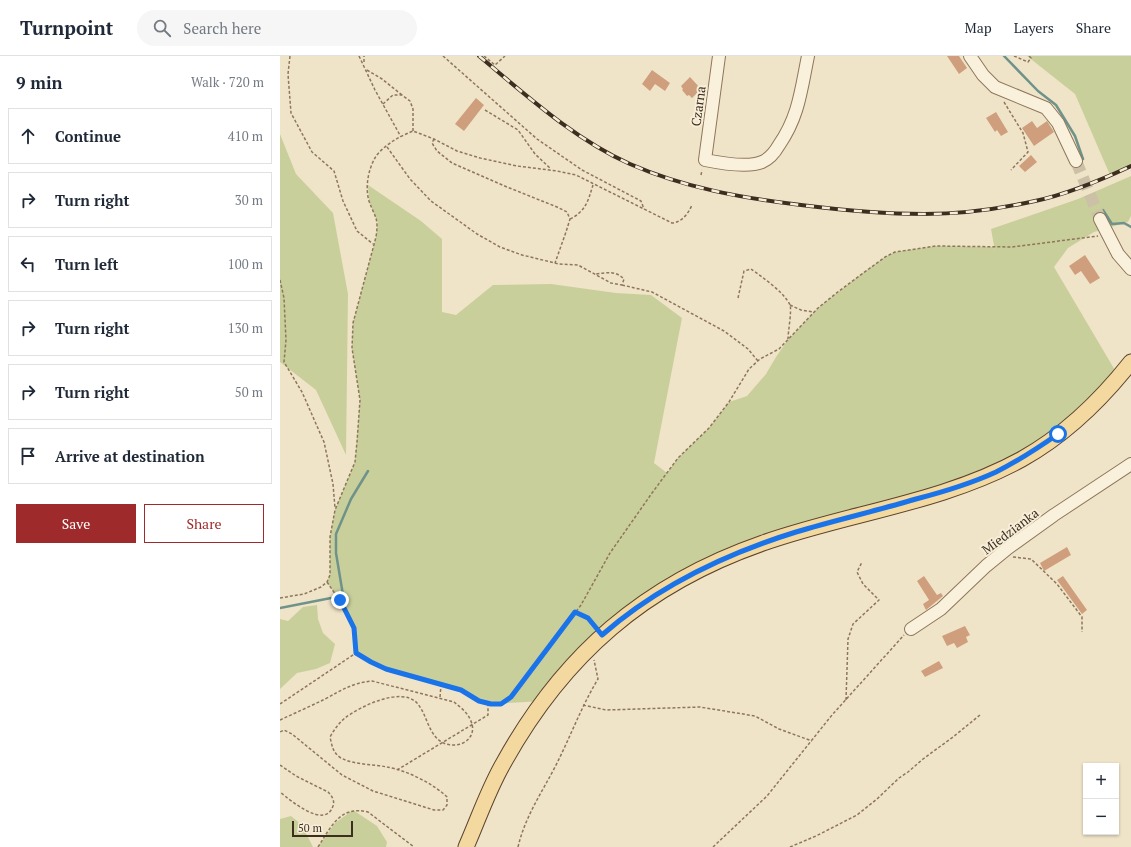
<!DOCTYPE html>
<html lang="en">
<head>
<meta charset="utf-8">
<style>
	body { margin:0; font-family:"PT Serif",serif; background:#f6f6f7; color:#1f2937 }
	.controls { position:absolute; right:12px; bottom:12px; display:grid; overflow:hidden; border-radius:0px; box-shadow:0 1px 3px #0004 }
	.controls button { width:36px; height:36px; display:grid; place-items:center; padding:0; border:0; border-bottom:1px solid #e0e1e3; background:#fff; color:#1f2937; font:20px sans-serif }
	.scale { position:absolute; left:12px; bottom:10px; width:61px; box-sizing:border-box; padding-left:4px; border:2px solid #3d2e20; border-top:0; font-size:11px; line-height:14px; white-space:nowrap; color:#3d2e20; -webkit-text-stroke:3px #f7eed8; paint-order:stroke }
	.stop { position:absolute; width:12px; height:12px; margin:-9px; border:3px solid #1a73e8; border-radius:50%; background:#fff }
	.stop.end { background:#1a73e8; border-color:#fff; box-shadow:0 1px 4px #0008 }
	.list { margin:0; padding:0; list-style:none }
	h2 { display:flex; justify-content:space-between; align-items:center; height:52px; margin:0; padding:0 16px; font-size:17px }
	h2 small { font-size:13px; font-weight:400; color:#747a83 }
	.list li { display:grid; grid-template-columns:26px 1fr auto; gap:12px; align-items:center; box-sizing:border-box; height:56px; margin:0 8px 8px; padding:0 8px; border:1px solid #e0e1e3; border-radius:0px }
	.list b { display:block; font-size:15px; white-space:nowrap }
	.list em { font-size:13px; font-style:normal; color:#747a83 }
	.actions { display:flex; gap:8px; padding:12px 16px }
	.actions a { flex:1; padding:9px 0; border:1px solid #9e2a2b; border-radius:0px; text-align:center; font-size:14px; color:#9e2a2b }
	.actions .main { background:#9e2a2b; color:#fff }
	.icon { flex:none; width:22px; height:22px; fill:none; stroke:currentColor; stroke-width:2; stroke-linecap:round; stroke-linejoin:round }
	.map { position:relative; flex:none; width:851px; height:791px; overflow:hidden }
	header { display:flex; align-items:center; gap:24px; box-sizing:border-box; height:56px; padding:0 20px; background:#fff; border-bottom:1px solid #e0e1e3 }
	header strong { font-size:19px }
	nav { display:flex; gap:22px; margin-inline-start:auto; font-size:14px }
	.search { width:280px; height:36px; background:#f6f6f7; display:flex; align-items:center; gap:10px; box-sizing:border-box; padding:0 14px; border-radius:22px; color:#747a83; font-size:15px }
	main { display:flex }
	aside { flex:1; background:#fff }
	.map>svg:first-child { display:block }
	.green { fill:#c9cf9b }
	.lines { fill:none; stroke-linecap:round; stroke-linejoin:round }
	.stream { stroke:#6f938a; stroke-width:2.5 }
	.building { fill:#cf9f7d }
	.minor-tunnel { stroke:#ccc0a6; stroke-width:12; stroke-dasharray:12 6; stroke-linecap:butt }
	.minor-casing { stroke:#8d765c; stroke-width:14 }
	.major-casing { stroke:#5b4430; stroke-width:17 }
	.path { stroke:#8d765c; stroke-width:1.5; stroke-dasharray:3 2; stroke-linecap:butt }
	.minor { stroke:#faf1dc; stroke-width:12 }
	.major { stroke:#f3d9a0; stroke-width:15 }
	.rail-casing { stroke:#3d2e20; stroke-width:4 }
	.rail { stroke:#f7eed8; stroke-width:2.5; stroke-dasharray:8; stroke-linecap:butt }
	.route { stroke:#1a73e8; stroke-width:5 }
	.labels { text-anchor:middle; stroke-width:4; stroke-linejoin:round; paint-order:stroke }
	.street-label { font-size:13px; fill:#3d2e20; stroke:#f7eed8 }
</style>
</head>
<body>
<header>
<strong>Turnpoint</strong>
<div class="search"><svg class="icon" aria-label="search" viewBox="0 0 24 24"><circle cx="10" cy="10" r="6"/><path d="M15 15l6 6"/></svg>Search here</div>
<nav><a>Map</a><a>Layers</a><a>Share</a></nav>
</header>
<main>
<aside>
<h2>9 min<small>Walk · 720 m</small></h2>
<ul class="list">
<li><svg class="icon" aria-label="ahead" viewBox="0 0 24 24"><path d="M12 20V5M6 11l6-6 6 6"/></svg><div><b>Continue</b></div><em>410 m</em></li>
<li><svg class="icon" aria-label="right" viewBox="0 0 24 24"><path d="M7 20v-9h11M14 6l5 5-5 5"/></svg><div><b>Turn right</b></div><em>30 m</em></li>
<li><svg class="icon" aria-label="left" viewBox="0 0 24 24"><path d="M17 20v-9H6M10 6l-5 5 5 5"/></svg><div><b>Turn left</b></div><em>100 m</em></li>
<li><svg class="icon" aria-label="right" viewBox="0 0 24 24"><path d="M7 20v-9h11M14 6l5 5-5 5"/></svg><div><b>Turn right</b></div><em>130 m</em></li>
<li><svg class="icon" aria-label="right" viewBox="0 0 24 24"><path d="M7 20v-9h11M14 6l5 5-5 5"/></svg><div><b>Turn right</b></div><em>50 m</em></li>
<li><svg class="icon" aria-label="arrive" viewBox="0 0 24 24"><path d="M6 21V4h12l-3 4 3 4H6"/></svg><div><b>Arrive at destination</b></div></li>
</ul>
<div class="actions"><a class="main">Save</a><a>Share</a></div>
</aside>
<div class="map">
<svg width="851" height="791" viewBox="0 0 851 791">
	<rect width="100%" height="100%" fill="#f0e4c8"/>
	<path class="green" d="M 747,0 L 851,0 L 851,109 L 830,119 L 795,38 Z
		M 0,78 L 16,118 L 53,157 L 68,238 L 66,399 L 36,334 L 0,306 Z
		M 851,120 L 851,160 L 848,166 L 814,176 L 788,192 L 774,211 L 839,321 L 743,402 L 517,476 L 379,536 L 263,645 L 211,648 L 199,645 L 181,635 L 106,613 L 91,606 L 76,597 L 74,572 L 60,545 L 47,526 L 50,519 L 50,481 L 55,454 L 75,406 L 80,344 L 72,292 L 73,267 L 96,181 L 98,167 L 89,145 L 88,129 L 141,165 L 162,183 L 162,256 L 176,259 L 213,229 L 271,228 L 336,237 L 371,239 L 402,262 L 374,407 L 387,417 L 398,402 L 429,372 L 449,346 L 467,340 L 486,318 L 496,301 L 507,285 L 538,252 L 580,219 L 605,201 L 615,196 L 656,190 L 714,191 L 715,195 L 711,173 L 798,143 Z
		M 37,549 L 38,563 L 43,577 L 55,588 L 50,607 L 36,613 L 17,617 L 0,633 L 0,563 L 8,565 L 23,551 Z
		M 73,754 L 97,770 L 107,786 L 106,791 L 38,791 L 55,767 Z
		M 11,760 L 22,769 L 33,791 L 0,791 L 0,763 Z"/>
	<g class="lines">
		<path class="stream" d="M 724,0 L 758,35 L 776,49 L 795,80 L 803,103
			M 823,154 L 832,168 L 844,167 L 851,171
			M 63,539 L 56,497 L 56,478 L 71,443 L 88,415
			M 0,552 L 51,542"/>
	</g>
	<path class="building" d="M 667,0 L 679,0 L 687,12 L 679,18 Z
		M 372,14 L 390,27 L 385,35 L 375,28 L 370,35 L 362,28 Z
		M 410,21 L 421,33 L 412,42 L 409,39 L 407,40 L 402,34 L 403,33 L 401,30 Z
		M 196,42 L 204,49 L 184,75 L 175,68 Z
		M 716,56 L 728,76 L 721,80 L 717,74 L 715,76 L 706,62 Z
		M 752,65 L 757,72 L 767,65 L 774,76 L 754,90 L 742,72 Z
		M 751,99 L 757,106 L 745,116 L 739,110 Z
		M 805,199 L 820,222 L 810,228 L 801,215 L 795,219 L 789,210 Z
		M 787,491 L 791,499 L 764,515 L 760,507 Z
		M 644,520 L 657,539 L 661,537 L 663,540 L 646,554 L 643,548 L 649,544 L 637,525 Z
		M 783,520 L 807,554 L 802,558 L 777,524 Z
		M 685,570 L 690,579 L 686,581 L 688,586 L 677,592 L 674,587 L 667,590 L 662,580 Z
		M 659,605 L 663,612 L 645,621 L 641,615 Z"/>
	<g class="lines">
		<path class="minor-tunnel" d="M 796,105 L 820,163"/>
		<g class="minor-casing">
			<path id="minor" d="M 439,0 L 425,104 C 440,107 468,112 482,106 C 489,103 495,96 499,89 C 519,60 521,34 528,0
				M 690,0 L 703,19 L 715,31 L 766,52 L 778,67 L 796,105
				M 820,163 L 838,198 L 851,213
				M 631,573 L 661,553 L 706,510 L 728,492 L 774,459 L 851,408"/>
		</g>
		<g class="major-casing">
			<path id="major" d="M 186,791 C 198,764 208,734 223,708 C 283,599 365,528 483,487 C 568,457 662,447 742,403 C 785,379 821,344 851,306"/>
		</g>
		<path class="path" d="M 10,0 L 8,18 L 11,57 L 32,96 L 54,115 L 63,145 L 77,175 L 93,188
			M 79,0 L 95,34 L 121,81
			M 163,0 L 257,83 L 302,114 L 361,145 L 364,153
			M 204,0 L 215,9 L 225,0
			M 734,0 L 748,6 L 751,2 L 749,0
			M 84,6 L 84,0
			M 87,14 L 102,23 L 122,39
			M 724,46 L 743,77 L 748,96 L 731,114
			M 103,48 L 113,39 L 122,39 L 130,45 L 133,53 L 133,75
			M 205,54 L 238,74 L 255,98 L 271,113
			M 154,83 L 152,87 L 157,95 L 172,107 L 227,131 L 277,151 L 287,156 L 290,163 L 286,176 L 275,207
			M 107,91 L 130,123 L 151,145 L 197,178 L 220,191 L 242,199 L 279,208 L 298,209 L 331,227 L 342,229 L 344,223 C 335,214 327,217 315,218
			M 421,119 L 422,114
			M 290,163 C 306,155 308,145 313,129
			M 0,224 L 4,242 L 6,284 L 4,306 L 22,336 L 44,386 L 53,428 L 55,452
			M 342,229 L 372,236 L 444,275 L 468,293 L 478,305
			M 458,242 L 464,215 L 471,213 C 481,220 505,237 510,249 C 512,254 508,276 508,283
			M 510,249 L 521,254 L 534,256
			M 733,501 L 751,503 L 777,528 L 802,561 L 802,576
			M 47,526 L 60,545 L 74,572 L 76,597
			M 0,542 L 24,538 L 41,531 L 47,526 L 50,519 L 50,481 L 55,454 L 75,406 L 77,386 L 80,344 L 72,292 L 73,267 L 96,181 C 99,161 95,162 89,145 C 85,132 88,114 95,102 C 98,96 107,89 113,85 C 119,81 126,78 133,75 L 154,83 L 177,95 L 200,102 L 237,110 L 277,115 L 296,119 L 392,167 C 402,166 408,158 412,149
			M 295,557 L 308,562 L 316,571
			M 76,597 L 91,606 L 106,613 L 181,635 L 199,645 L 211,648 L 221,648 L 231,641 L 263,600 L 301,549 L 330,497 L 372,437 L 398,402 L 429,372 L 449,346 L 469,313 L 480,303 L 499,293 L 538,252 L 559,235 L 605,201 L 615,196 L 656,190 L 732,191 L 818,180
			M 160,641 L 161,629
			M 566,644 L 568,583 L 573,568 L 599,544 L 583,528 L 577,516 L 582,506
			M 0,648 L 76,597
			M 303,649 L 326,654 L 420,651 L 475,660 L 499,673 L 532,685
			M 0,664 C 15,657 31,650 45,643 C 62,634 72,627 92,625 L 174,646 C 180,651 187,656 190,663 C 199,680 183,693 166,688 C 148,682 148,659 137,647 C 121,630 79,651 65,662 C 58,668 54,674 50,681 C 52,690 53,697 61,702 C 74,709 93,708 107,711 C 126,714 154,728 167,741 L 167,749 L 163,754 L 154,754 L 93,735 L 62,719 L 12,678 L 4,674 L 0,676
			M 0,709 L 16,720 L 48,736 C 52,740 55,745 53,750 C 45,774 10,744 0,736
			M 117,714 L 208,659 L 208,647
			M 38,791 C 51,771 60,749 88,756 L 134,791
			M 238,791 C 245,761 261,738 275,711 C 290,682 301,651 318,623 L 314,604
			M 433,791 L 487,740 L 552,659 L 624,579
			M 510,791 L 536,780 L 577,759 L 597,743 L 619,722 L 628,716 L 643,703 L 673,681 L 700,659"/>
		<use href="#minor" class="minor"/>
		<use href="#major" class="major"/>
		<g class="rail-casing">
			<path id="rail" d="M 199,0 C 246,39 294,83 350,108 C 405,132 462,142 521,149 C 561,154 603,158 644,158 C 681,158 719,153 755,145 C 788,138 821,124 851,110"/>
		</g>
		<use href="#rail" class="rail"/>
	</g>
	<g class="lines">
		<path class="route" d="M 60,544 L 74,572 L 76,597 L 91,606 L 106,613 L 181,634 L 199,645 L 211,648 L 221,648 L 231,641 L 295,556 L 308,562 L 322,579 C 378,530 445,498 516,476 C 556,464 596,455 636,443 C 663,436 690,428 716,416 C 738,405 758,392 778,378"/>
	</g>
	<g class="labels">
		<g class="street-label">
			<text transform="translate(418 50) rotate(-82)" y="5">Czarna</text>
			<text transform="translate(730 475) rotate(-37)" y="5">Miedzianka</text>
		</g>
	</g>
</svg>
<div class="controls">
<button>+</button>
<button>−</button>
</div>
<div class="scale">50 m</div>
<div class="stop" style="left:778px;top:378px"></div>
<div class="stop end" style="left:60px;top:544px"></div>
</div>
</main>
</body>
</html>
